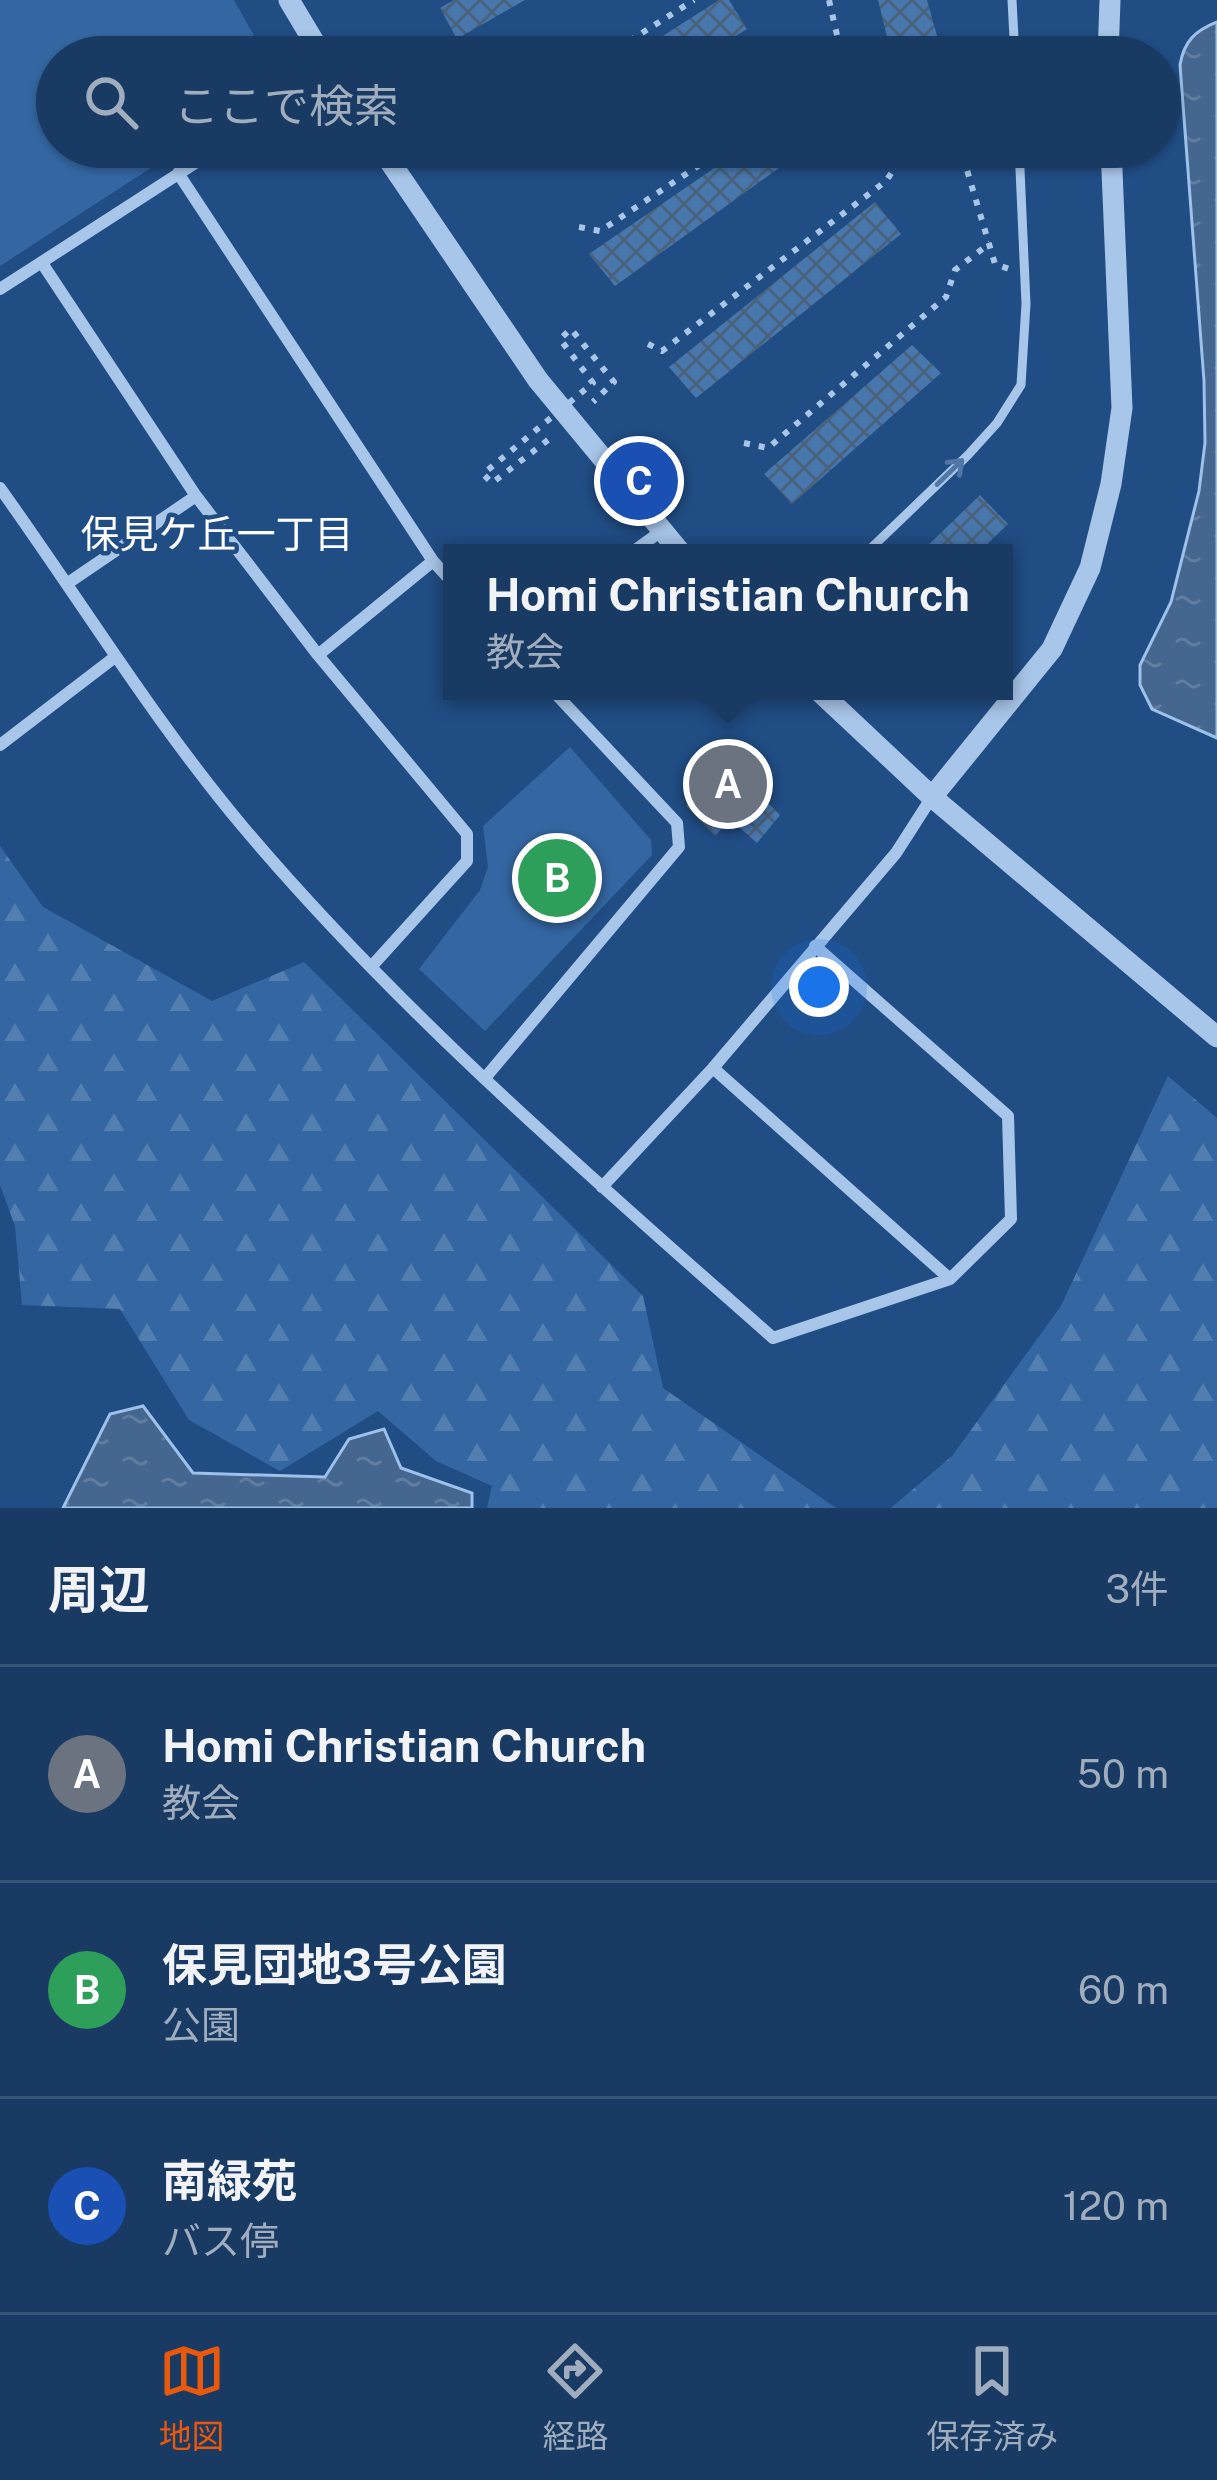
<!DOCTYPE html>
<html lang="ja">
<head>
<meta charset="utf-8">
<style>
	body { margin:0; font-family:"Public Sans","Noto Sans JP",sans-serif; background:#25456c; color:#f1f3f6 }
	.you { position:absolute; left:819px; top:987px; width:42px; height:42px; margin:-30px; border:9px solid #fff; border-radius:50%; background:#1a73e8; box-shadow:0 0 0 18px #1a73e833 }
	.badge { display:grid; place-items:center; width:78px; height:78px; border-radius:50%; background:#ea580c; color:#fff; font-size:39px; font-weight:700 }
	.pin { position:absolute; translate:-50% -50%; border:6px solid #fff; box-shadow:0 3px 12px #0006 }
	.popup { position:absolute; left:443px; top:544px; width:570px; height:156px; box-sizing:border-box; display:grid; place-content:center; border-radius:0px; background:#183a63; filter:drop-shadow(0 3px 9px #0005); font-size:39px; white-space:nowrap; color:#9fadbe }
	.popup b { font-size:45px; color:#f1f3f6 }
	.popup::after { content:''; position:absolute; left:50%; top:100%; margin-left:-24px; border:24px solid transparent; border-top-color:#183a63 }
	.list { margin:0; padding:0; list-style:none }
	h2 { display:flex; justify-content:space-between; align-items:center; height:156px; margin:0; padding:0 48px; font-size:51px }
	h2 small { font-size:39px; font-weight:400; color:#9fadbe }
	.list li { display:grid; grid-template-columns:78px 1fr auto; gap:36px; align-items:center; box-sizing:border-box; height:216px; padding:0 48px; border-top:3px solid #365478 }
	.list b { display:block; font-size:45px; white-space:nowrap }
	.list p { margin:0; font-size:39px; white-space:nowrap; color:#9fadbe }
	.list em { font-size:39px; font-style:normal; color:#9fadbe }
	.icon { flex:none; width:66px; height:66px; fill:none; stroke:currentColor; stroke-width:2; stroke-linecap:round; stroke-linejoin:round }
	.map { position:relative; flex:none; width:1217px; height:1508px; overflow:hidden }
	.search { position:absolute; background:#183a63; box-shadow:0 3px 9px #0004; left:36px; right:36px; top:36px; height:132px; display:flex; align-items:center; gap:30px; box-sizing:border-box; padding:0 42px; border-radius:66px; color:#9fadbe; font-size:45px }
	.sheet { height:804px; background:#183a63 }
	nav { display:flex; justify-content:space-around; align-items:center; box-sizing:border-box; height:168px; border-top:3px solid #365478; background:#183a63; font-size:33px; color:#9fadbe }
	nav a { display:grid; justify-items:center; gap:6px }
	nav .on { color:#ea580c }
	.map>svg:first-child { display:block }
	.forest { fill:url(#forest-firs) }
	.park { fill:#3467a2 }
	.water { fill:url(#water-ripples); stroke:#9cc1eb; stroke-width:3 }
	.building { fill:url(#building-cross-hatch) }
	.lines { fill:none; stroke-linecap:round; stroke-linejoin:round }
	.path { stroke:#a8c6e9; stroke-width:6; stroke-dasharray:6 9; stroke-linecap:butt }
	.service { stroke:#a8c6e9; stroke-width:9 }
	.minor { stroke:#a8c6e9; stroke-width:12 }
	.tertiary { stroke:#a8c6e9; stroke-width:21 }
	.path-bridge { stroke:#a8c6e9; stroke-width:6; stroke-dasharray:6 9; stroke-linecap:butt }
	.oneway { stroke:#5077a7 }
	.labels { text-anchor:middle; stroke-width:9; stroke-linejoin:round; paint-order:stroke }
	.neighbourhood-label { font-size:39px; fill:#fff; stroke:#204d84 }
</style>
</head>
<body>
<div class="map">
<svg width="1217" height="1508" viewBox="0 0 1217 1508">
	<defs>
		<pattern id="forest-firs" width="22" height="20" patternUnits="userSpaceOnUse" patternTransform="scale(3)"><rect width="22" height="20" fill="#3467a2"/><path d="M5 1l3.5 6h-7zM16 11l3.5 6h-7z" fill="#527eb0"/></pattern>
		<pattern id="water-ripples" width="26" height="14" patternUnits="userSpaceOnUse" patternTransform="scale(3)"><rect width="26" height="14" fill="#45668e"/><path d="M2 4q2-2 4 0t4 0M15 11q2-2 4 0t4 0" fill="none" stroke="#617d9f"/></pattern>
		<pattern id="building-cross-hatch" width="8" height="8" patternUnits="userSpaceOnUse" patternTransform="scale(3)"><rect width="8" height="8" fill="#4877ad"/><path d="M0 0l8 8M0 8l8-8" fill="none" stroke="#4a627c"/></pattern>
	</defs>
	<rect width="100%" height="100%" fill="#204d84"/>
	<path class="forest" d="M 0,846 L 43,907 L 212,1001 L 304,962 L 643,1296 L 663,1388 L 836,1508 L 487,1508 L 492,1486 L 436,1461 L 378,1411 L 280,1471 L 189,1420 L 120,1309 L 22,1305 L 15,1226 L 0,1185 Z
		M 1168,1076 L 1217,1118 L 1217,1508 L 891,1508 L 952,1456 L 1061,1306 Z"/>
	<path class="park" d="M 0,0 L 234,0 L 266,57 L 57,57 L 57,147 L 183,147 L 0,266 Z
		M 570,747 L 651,840 L 652,855 L 485,1031 L 419,969 L 480,890 L 488,867 L 483,826 Z"/>
	<path class="water" d="M 1217,22 L 1217,738 L 1152,709 L 1140,685 L 1140,665 L 1171,602 L 1199,491 L 1205,443 L 1204,381 L 1180,65 C 1184,41 1195,31 1217,22 Z
		M 143,1406 L 193,1473 L 325,1477 L 349,1439 L 384,1429 L 401,1468 L 472,1493 L 472,1508 L 63,1508 L 110,1414 Z"/>
	<path class="building" d="M 454,0 L 525,0 L 457,39 L 440,8 Z
		M 719,0 L 729,0 L 747,29 L 702,57 L 630,57 Z
		M 878,0 L 927,0 L 943,57 L 892,57 Z
		M 516,147 L 560,147 L 529,167 Z
		M 745,147 L 808,147 L 615,286 L 589,254 Z
		M 875,202 L 901,234 L 696,398 L 669,367 Z
		M 912,345 L 941,373 L 792,504 L 764,474 Z
		M 980,495 L 1008,524 L 978,553 L 920,553 Z
		M 727,761 L 780,815 L 757,843 L 730,819 L 715,836 L 686,806 Z"/>
	<g class="lines">
		<path class="path" d="M 829,0 L 842,57
			M 604,57 L 694,0
			M 933,147 L 964,160 L 995,264 L 1009,269
			M 964,160 L 1002,163
			M 579,227 L 600,231 L 727,147
			M 648,344 L 662,351 L 886,181 L 909,147
			M 744,443 L 768,448 L 946,297 L 955,270 L 990,243"/>
		<path class="service" d="M 1012,0 L 1015,57
			M 866,553 L 968,455 L 997,423 L 1021,385 L 1026,304 L 1019,147"/>
		<path class="minor" d="M 178,173 L 433,561 L 452,582
			M 42,263 L 196,496 L 318,655 L 467,834 L 467,861 L 371,967
			M 0,289 L 220,147
			M 0,488 C 81,601 154,721 244,828 C 402,1015 590,1176 773,1338 L 950,1279 L 1011,1219 L 1008,1116 L 815,946
			M 631,553 L 660,532
			M 68,583 L 196,496
			M 318,655 L 433,561
			M 0,745 L 115,657
			M 713,1068 L 950,1279
			M 485,1078 L 679,847 L 677,823 L 553,691
			M 602,1187 L 713,1068 L 896,853 L 932,797"/>
		<path class="tertiary" d="M 289,0 L 323,57
			M 1108,57 L 1110,0
			M 380,147 L 538,380 L 681,553
			M 819,691 L 932,797 L 1217,1037
			M 932,797 L 1052,649 L 1090,568 L 1111,484 L 1122,408 L 1111,147"/>
		<path class="path-bridge" d="M 548,440 L 492,483 L 483,474 L 593,383 L 560,339 L 571,329 L 614,382 L 593,402"/>
	</g>
	<defs><path id="oneway-shaft" d="M-6 0H5M1.5-3L5.5 0L1.5 3" fill="none" stroke-width="1.6" stroke-linecap="round" stroke-linejoin="round" transform="scale(3)"/></defs>
	<use class="oneway" href="#oneway-shaft" transform="translate(950 472) rotate(-44)"/>
	<g class="labels">
		<g class="neighbourhood-label">
			<text x="217" y="548">保見ケ丘一丁目</text>
		</g>
	</g>
</svg>
<div class="you"></div>
<div class="pin badge" style="left:728px;top:784px;background:#6b7280">A</div>
<div class="popup"><b>Homi Christian Church</b>教会</div>
<div class="pin badge" style="left:557px;top:878px;background:#2e9e5b">B</div>
<div class="pin badge" style="left:639px;top:481px;background:#1a4fb4">C</div>
<div class="search"><svg class="icon" aria-label="search" viewBox="0 0 24 24"><circle cx="10" cy="10" r="6"/><path d="M15 15l6 6"/></svg>ここで検索</div>
</div>
<section class="sheet">
<h2>周辺<small>3件</small></h2>
<ul class="list">
<li><span class="badge" style="background:#6b7280">A</span><div><b>Homi Christian Church</b><p>教会</p></div><em>50 m</em></li>
<li><span class="badge" style="background:#2e9e5b">B</span><div><b>保見団地3号公園</b><p>公園</p></div><em>60 m</em></li>
<li><span class="badge" style="background:#1a4fb4">C</span><div><b>南緑苑</b><p>バス停</p></div><em>120 m</em></li>
</ul>
</section>
<nav>
<a class="on"><svg class="icon" aria-label="map" viewBox="0 0 24 24"><path d="M3 6l6-2 6 2 6-2v14l-6 2-6-2-6 2zM9 4v14M15 6v14"/></svg>地図</a>
<a><svg class="icon" aria-label="directions" viewBox="0 0 24 24"><path d="M12 3l9 9-9 9-9-9zM9 14v-3h6M13 9l2 2-2 2"/></svg>経路</a>
<a><svg class="icon" aria-label="saved" viewBox="0 0 24 24"><path d="M7 4h10v16l-5-4-5 4z"/></svg>保存済み</a>
</nav>
</body>
</html>
